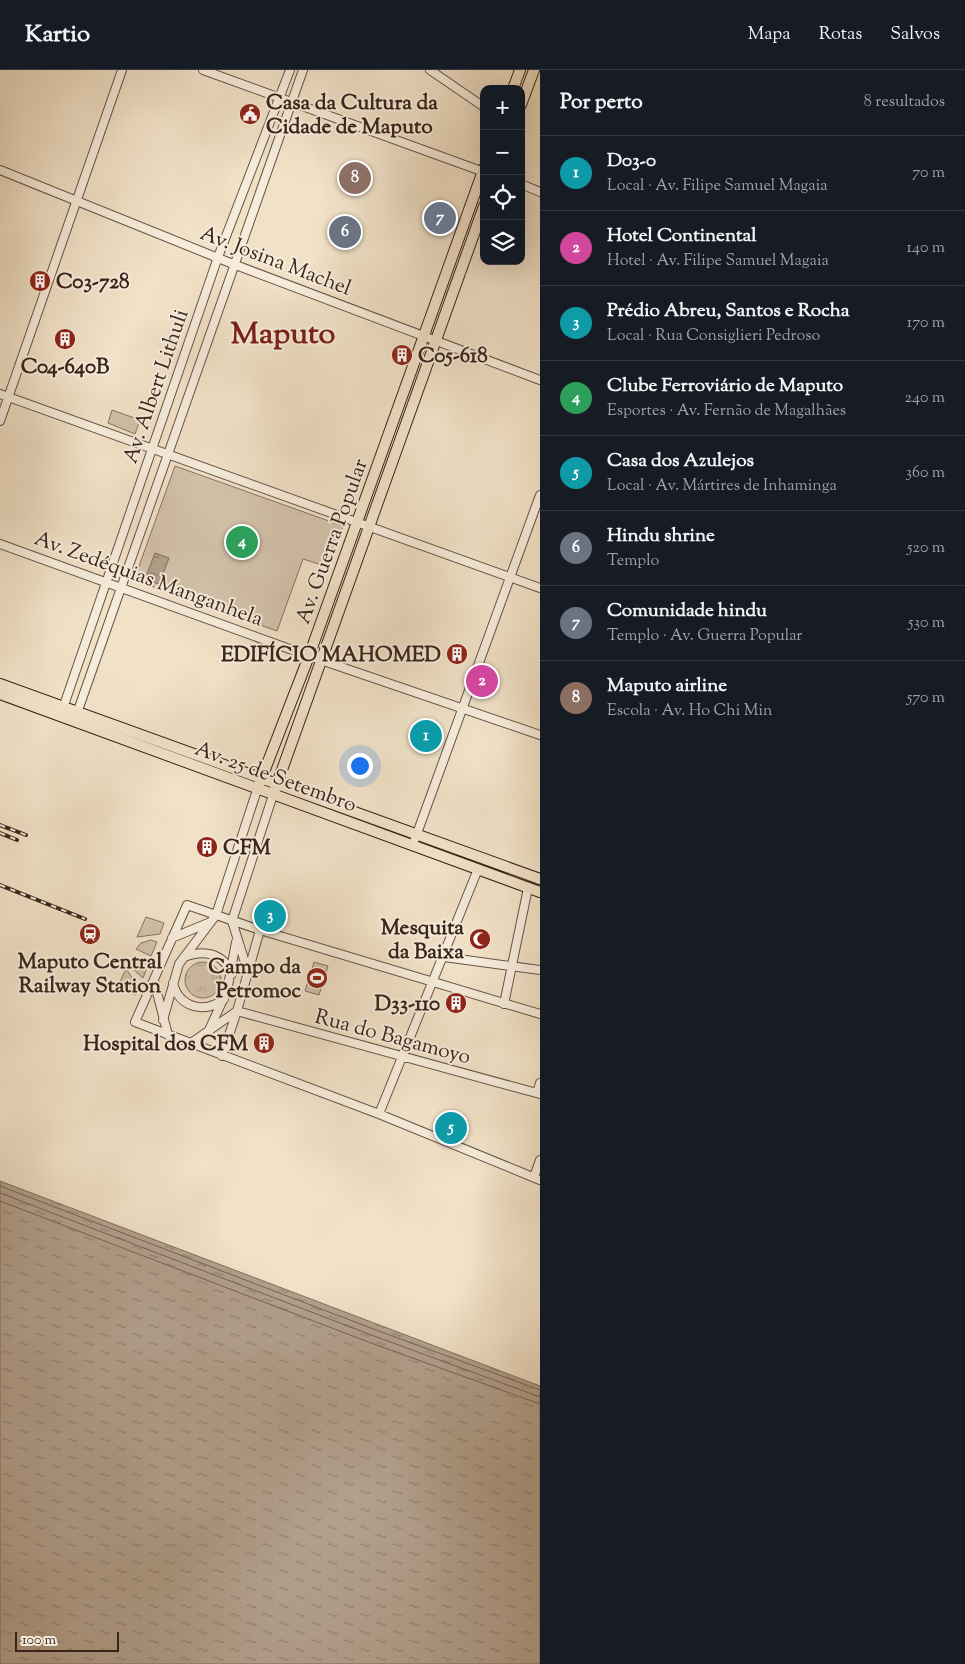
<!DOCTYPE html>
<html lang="pt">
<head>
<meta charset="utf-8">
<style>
	body { margin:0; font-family:"Sorts Mill Goudy",serif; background:#20242c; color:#f1f3f6 }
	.controls { position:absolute; right:15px; top:15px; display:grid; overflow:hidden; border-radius:10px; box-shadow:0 5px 20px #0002 }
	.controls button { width:45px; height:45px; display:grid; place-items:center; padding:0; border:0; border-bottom:1px solid #363941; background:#171b24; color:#f1f3f6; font:25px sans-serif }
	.scale { position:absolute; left:15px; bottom:12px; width:104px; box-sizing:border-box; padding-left:5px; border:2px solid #39231b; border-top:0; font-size:14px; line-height:18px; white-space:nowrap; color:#39231b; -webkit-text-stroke:4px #f6ecdb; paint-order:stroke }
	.you { position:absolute; left:359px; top:695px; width:18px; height:18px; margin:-12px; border:4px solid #fff; border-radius:50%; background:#1a73e8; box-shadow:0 0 0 8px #1a73e833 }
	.badge { display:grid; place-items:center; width:32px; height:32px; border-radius:50%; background:#ea580c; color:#fff; font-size:16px; font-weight:700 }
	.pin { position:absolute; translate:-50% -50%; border:2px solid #fff; box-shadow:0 1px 5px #0006 }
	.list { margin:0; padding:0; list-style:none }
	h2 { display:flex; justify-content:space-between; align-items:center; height:65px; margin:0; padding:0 20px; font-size:21px }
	h2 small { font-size:16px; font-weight:400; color:#9ea1a6 }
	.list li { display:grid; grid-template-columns:32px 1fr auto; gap:15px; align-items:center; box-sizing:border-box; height:75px; padding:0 20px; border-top:1px solid #363941 }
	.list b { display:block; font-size:19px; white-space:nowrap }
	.list p { margin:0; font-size:16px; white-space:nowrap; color:#9ea1a6 }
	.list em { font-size:16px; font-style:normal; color:#9ea1a6 }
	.icon { flex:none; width:28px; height:28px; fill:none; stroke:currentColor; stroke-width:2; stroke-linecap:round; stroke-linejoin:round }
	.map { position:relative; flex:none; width:540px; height:1594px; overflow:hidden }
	header { display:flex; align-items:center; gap:30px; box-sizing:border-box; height:70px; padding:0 25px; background:#171b24; border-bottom:1px solid #363941 }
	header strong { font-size:24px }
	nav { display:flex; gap:28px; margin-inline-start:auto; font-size:18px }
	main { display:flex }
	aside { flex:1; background:#171b24 }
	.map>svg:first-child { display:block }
	.grass { fill:#d2c1aa; stroke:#867262 }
	.park { fill:url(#park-tufts); stroke:#867262 }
	.water { fill:url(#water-ripples); stroke:#826e5f }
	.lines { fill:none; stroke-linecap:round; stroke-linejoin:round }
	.shore { stroke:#766254; stroke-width:1 }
	.minor-casing { stroke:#675246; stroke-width:10 }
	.major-casing { stroke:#39231b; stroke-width:12 }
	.minor { stroke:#f6ecdb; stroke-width:8 }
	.major { stroke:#f1e1c7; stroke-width:10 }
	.rail-casing { stroke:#39231b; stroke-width:4 }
	.rail { stroke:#f6ecdb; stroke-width:2; stroke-dasharray:5.5; stroke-linecap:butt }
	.labels { text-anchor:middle; stroke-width:4; stroke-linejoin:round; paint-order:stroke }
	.poi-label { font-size:21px; font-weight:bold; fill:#39231b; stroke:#f6ecdb; text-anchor:end }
	.street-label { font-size:21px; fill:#39231b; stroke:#f6ecdb }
	.town-label { font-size:31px; font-weight:bold; fill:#7a1f14; stroke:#f6ecdb }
</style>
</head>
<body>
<header>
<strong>Kartio</strong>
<nav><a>Mapa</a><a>Rotas</a><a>Salvos</a></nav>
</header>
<main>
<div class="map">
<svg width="540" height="1594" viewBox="0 0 540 1594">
	<defs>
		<pattern id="park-tufts" width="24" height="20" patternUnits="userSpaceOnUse" patternTransform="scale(1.25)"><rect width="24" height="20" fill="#d2c1aa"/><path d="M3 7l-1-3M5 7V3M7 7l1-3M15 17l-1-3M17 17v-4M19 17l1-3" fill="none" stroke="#b5a692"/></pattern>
		<pattern id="water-ripples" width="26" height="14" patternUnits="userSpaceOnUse" patternTransform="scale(1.25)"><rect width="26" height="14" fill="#b2a08d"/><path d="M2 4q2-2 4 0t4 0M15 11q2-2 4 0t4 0" fill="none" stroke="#928272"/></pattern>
	</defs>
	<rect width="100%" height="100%" fill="#f1e1c7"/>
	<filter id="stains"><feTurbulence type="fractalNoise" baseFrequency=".004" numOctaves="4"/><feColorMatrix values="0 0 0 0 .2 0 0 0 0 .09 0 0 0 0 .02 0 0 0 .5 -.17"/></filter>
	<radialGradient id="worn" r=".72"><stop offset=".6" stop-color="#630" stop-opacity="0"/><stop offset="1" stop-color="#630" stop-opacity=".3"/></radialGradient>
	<path class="grass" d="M 112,340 L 140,350 L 135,364 L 108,353 Z
		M 175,396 L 343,456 L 328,497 L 303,489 L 277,561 L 134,510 Z
		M 146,847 L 164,853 L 160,864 L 137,867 Z
		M 151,870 L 157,872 L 151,886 L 136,879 L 141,873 Z
		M 133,887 L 148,895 L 143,908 L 132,898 Z
		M 314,892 L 328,896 L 319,925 L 305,921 Z
		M 126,899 L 139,917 L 136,925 L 117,918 Z"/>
	<path class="park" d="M185 910a18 18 0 1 1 36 0a18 18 0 1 1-36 0Z"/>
	<path class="water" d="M 155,483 L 169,488 L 159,514 L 145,509 Z
		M 0,1111 L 540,1316 L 540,1594 L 0,1594 Z"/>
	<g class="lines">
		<path class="shore" d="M 0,1116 L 376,1260 L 540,1320
			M 0,1123 L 374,1266 L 540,1327
			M 0,1131 L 371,1273 L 540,1334"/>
		<g class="minor-casing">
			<path id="minor" d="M 203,0 L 484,102
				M 430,0 L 484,37
				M 0,100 L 233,194 L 540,310
				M 521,114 L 540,122
				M 0,324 L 540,518
				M 0,351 L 122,0
				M 0,474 L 309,586 L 540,665
				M 62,641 L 218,187 L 290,0
				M 76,646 L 303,0
				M 415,769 L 540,425
				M 172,868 L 208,853
				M 184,887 C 204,879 223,883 232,904
				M 444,887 L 540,900
				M 248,902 L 232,851 L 273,725
				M 154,911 L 168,965
				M 173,913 C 179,938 205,944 224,929
				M 504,934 L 528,818
				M 540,944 L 260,860 L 187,835 L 135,952 L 379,1044 L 540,1110
				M 163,950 L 179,894 L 216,845 L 257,720
				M 209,960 L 227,921 L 236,872
				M 191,973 L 237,941 L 540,1024
				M 222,986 L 237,941 L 260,860
				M 537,1023 L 540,1013
				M 379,1044 L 478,799
				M 534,1107 L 540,1090"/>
		</g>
		<g class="major-casing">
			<path id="major" d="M 513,19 L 520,0
				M 521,35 L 534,0
				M 0,614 L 540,809
				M 0,624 L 540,822
				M 257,720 L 309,586 L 484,98
				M 273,725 L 484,136"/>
		</g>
		<use href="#minor" class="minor"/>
		<use href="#major" class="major"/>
		<g class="rail-casing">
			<path id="rail" d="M 0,755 L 26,765
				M 0,763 L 17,770
				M 0,815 L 85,849"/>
		</g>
		<use href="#rail" class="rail"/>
	</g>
	<defs>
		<g id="civic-disc" transform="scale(1.125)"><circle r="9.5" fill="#8f2418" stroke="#f6ecdb"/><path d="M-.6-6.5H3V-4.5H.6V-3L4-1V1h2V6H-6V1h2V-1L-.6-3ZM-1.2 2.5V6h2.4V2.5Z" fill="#fff"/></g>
		<g id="building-disc" transform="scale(1.125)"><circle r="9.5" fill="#8f2418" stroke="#f6ecdb"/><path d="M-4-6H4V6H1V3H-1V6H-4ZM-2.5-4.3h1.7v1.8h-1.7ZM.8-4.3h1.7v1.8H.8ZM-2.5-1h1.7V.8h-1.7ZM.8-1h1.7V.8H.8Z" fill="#fff"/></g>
		<g id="station-disc" transform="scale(1.125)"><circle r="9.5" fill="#8f2418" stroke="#f6ecdb"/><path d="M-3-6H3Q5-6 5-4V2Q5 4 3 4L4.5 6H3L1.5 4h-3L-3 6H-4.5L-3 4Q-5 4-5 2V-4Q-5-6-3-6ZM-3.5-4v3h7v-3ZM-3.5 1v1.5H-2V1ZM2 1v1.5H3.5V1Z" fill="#fff"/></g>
		<g id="mosque-disc" transform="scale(1.125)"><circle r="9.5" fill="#8f2418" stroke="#f6ecdb"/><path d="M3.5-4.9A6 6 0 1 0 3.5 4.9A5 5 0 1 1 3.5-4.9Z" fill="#fff"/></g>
		<g id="stadium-disc" transform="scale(1.125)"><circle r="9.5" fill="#8f2418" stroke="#f6ecdb"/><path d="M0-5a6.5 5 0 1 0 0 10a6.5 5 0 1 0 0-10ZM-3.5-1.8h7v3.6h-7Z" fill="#fff"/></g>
	</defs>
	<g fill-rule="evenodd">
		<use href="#civic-disc" x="250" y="44"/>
		<use href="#building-disc" x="40" y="211"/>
		<use href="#building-disc" x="65" y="269"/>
		<use href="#building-disc" x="402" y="285"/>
		<use href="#building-disc" x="457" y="584"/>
		<use href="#building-disc" x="207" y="777"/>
		<use href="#station-disc" x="90" y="864"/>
		<use href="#mosque-disc" x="480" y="869"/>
		<use href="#stadium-disc" x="317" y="908"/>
		<use href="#building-disc" x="456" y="933"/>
		<use href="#building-disc" x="264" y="973"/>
	</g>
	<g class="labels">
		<g class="poi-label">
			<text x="266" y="39" text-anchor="start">Casa da Cultura da<tspan x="266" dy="24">Cidade de Maputo</tspan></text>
			<text x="56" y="218" text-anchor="start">C03-728</text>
			<text x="418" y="292" text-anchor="start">C05-618</text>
			<text x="65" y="303" text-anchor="middle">C04-640B</text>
			<text x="441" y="591">EDIFÍCIO MAHOMED</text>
			<text x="223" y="784" text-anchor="start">CFM</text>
			<text x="464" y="864">Mesquita<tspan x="464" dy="24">da Baixa</tspan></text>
			<text x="90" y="898" text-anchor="middle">Maputo Central<tspan x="90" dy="24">Railway Station</tspan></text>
			<text x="301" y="903">Campo da<tspan x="301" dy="24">Petromoc</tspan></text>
			<text x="440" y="940">D33-110</text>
			<text x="248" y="980">Hospital dos CFM</text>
		</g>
		<g class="street-label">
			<text transform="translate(276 190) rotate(21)" y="7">Av. Josina Machel</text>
			<text transform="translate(155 316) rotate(-71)" y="7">Av. Albert Lithuli</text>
			<text transform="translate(331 471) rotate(-70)" y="7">Av. Guerra Popular</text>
			<text transform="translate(149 508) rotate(20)" y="7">Av. Zedéquias Manganhela</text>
			<text transform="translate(276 706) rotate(20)" y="7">Av. 25 de Setembro</text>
			<text transform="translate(393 966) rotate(15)" y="7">Rua do Bagamoyo</text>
		</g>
		<g class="town-label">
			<text x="283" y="273">Maputo</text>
		</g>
	</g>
	<rect width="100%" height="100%" filter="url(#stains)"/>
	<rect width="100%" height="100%" fill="url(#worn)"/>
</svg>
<div class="controls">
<button>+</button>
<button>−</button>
<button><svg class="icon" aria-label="locate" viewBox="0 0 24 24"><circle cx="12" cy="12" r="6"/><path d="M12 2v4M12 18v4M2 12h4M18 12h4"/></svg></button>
<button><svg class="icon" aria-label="layers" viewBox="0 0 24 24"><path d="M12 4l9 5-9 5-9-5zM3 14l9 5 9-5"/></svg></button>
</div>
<div class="scale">100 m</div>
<div class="you"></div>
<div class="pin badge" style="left:426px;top:666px;background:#0f9aa8">1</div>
<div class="pin badge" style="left:482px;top:611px;background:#d1479c">2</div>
<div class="pin badge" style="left:270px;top:846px;background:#0f9aa8">3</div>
<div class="pin badge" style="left:242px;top:472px;background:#2e9e5b">4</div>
<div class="pin badge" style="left:451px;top:1058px;background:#0f9aa8">5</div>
<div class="pin badge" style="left:345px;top:162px;background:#6b7280">6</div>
<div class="pin badge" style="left:440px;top:148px;background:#6b7280">7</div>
<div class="pin badge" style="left:355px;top:108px;background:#8d6e63">8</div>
</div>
<aside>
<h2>Por perto<small>8 resultados</small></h2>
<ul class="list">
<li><span class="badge" style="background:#0f9aa8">1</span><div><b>D03-0</b><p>Local · Av. Filipe Samuel Magaia</p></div><em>70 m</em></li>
<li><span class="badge" style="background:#d1479c">2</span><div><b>Hotel Continental</b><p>Hotel · Av. Filipe Samuel Magaia</p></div><em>140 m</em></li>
<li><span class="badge" style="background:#0f9aa8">3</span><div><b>Prédio Abreu, Santos e Rocha</b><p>Local · Rua Consiglieri Pedroso</p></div><em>170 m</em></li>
<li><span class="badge" style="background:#2e9e5b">4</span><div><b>Clube Ferroviário de Maputo</b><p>Esportes · Av. Fernão de Magalhães</p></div><em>240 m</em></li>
<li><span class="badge" style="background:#0f9aa8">5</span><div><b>Casa dos Azulejos</b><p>Local · Av. Mártires de Inhaminga</p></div><em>360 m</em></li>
<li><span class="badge" style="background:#6b7280">6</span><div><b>Hindu shrine</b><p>Templo</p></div><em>520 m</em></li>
<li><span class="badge" style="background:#6b7280">7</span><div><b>Comunidade hindu</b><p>Templo · Av. Guerra Popular</p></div><em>530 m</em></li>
<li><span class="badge" style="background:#8d6e63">8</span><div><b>Maputo airline</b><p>Escola · Av. Ho Chi Min</p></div><em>570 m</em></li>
</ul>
</aside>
</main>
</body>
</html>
